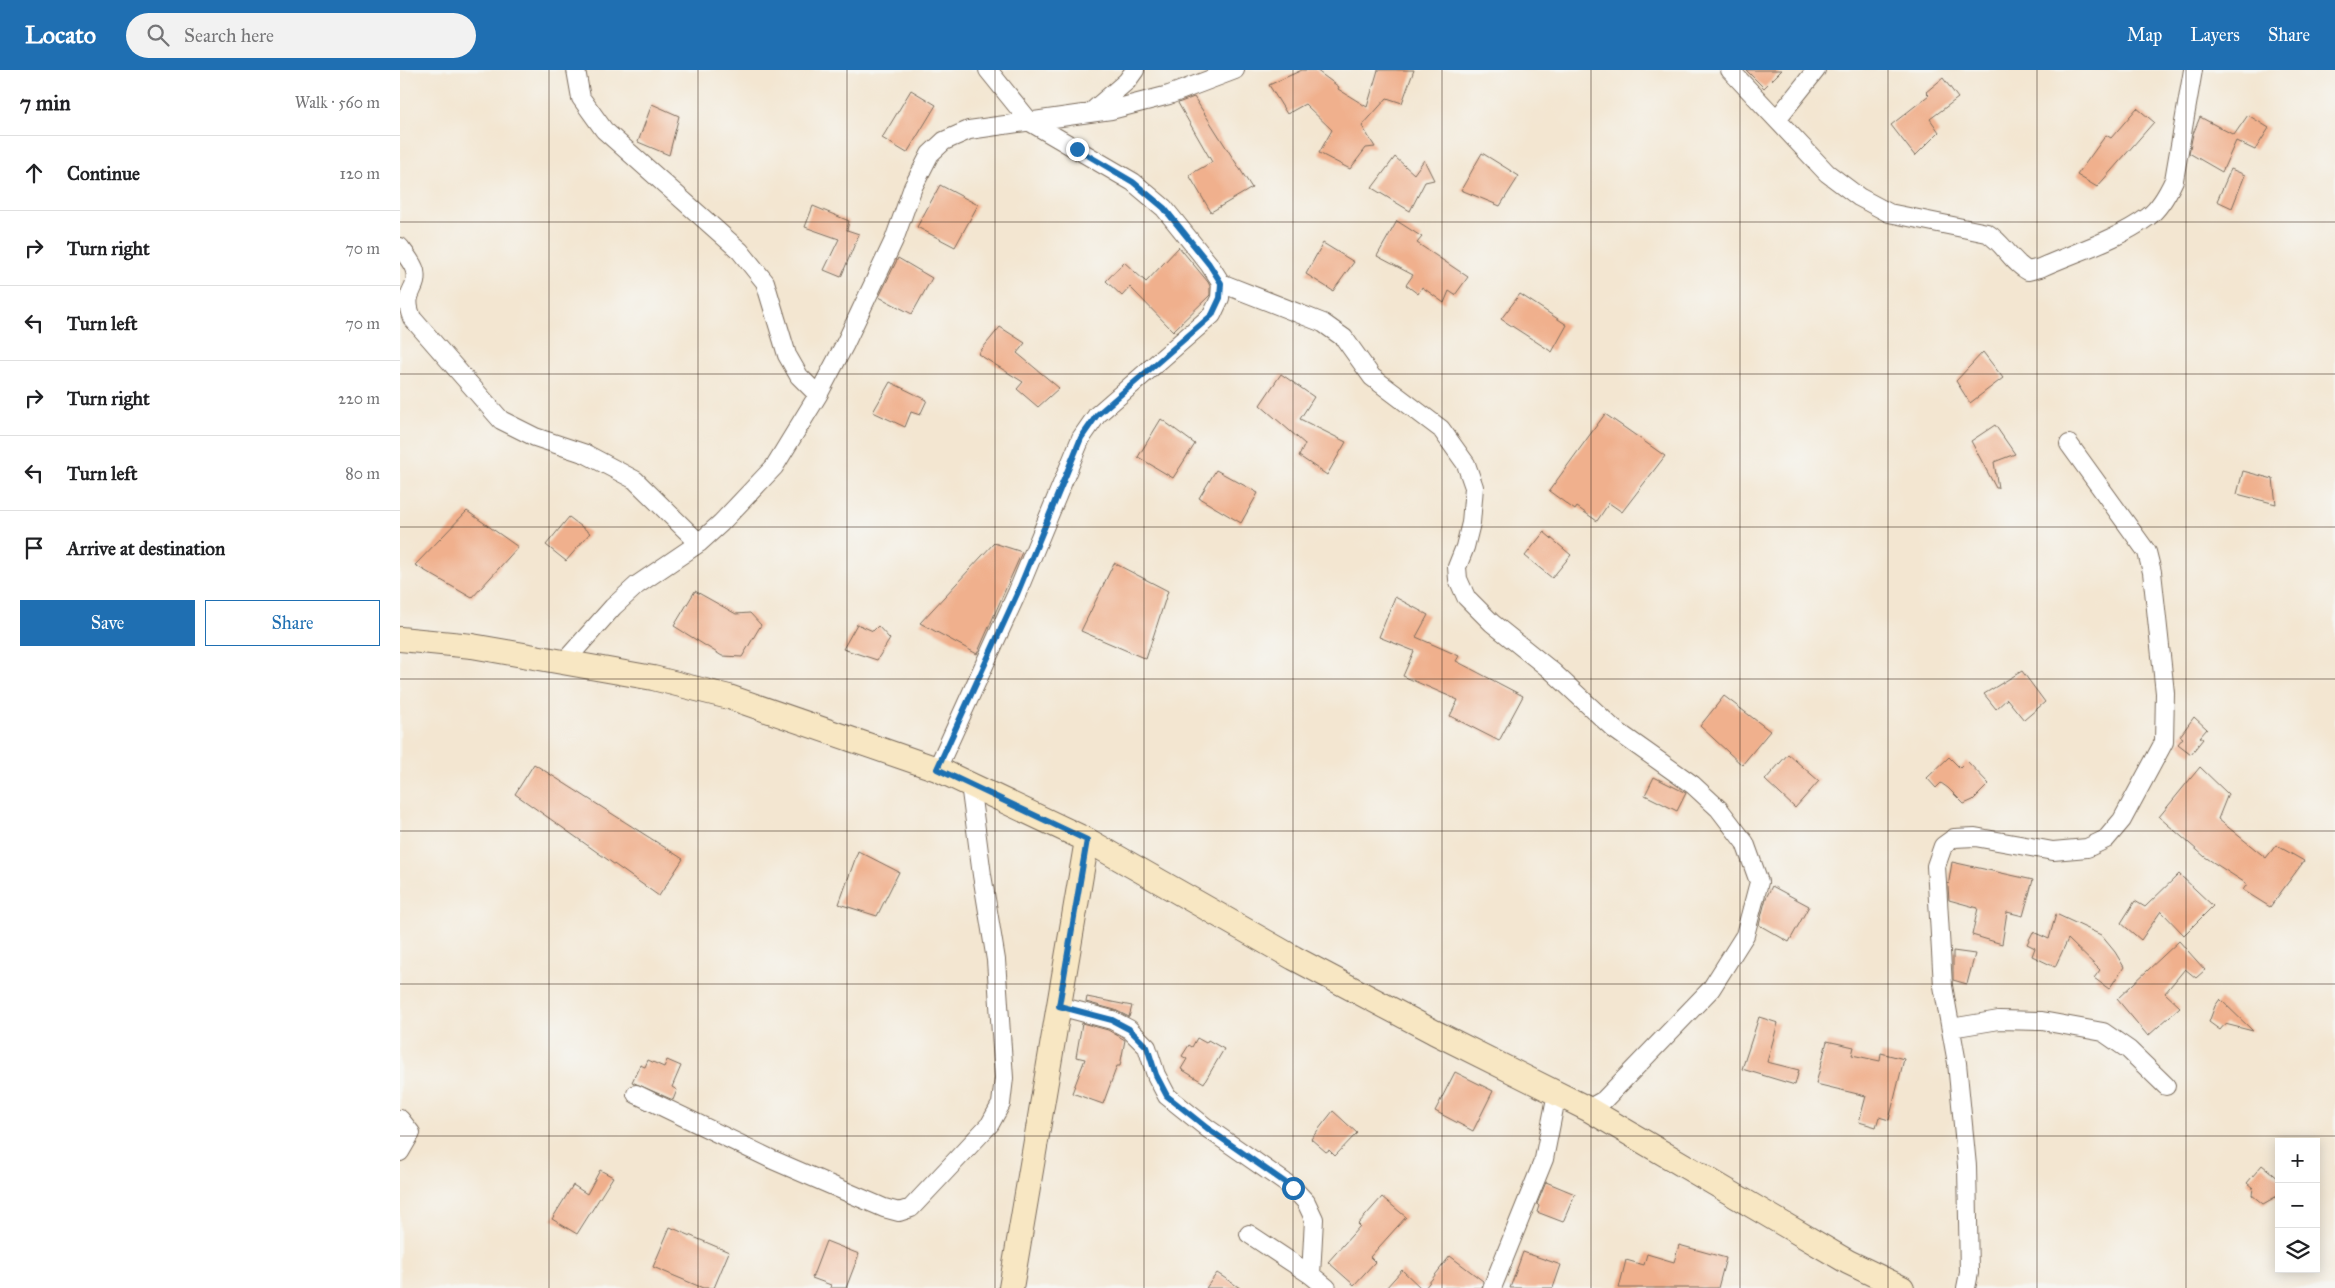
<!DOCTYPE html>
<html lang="en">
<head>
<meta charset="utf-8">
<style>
	body { margin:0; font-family:"IM FELL Great Primer",serif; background:#f2f2f2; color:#202124 }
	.controls { position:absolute; right:15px; bottom:15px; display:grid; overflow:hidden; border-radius:0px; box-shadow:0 2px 12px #0003 }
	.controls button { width:45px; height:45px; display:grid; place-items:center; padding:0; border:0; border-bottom:1px solid #e0e0e0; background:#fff; color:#202124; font:25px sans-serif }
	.stop { position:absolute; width:15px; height:15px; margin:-11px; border:4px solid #1f6fb2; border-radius:50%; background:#fff }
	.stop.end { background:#1f6fb2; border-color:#fff; box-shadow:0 1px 5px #0008 }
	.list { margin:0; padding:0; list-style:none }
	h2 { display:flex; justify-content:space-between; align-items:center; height:65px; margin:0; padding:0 20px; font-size:21px }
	h2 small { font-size:16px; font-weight:400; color:#757577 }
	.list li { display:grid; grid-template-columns:32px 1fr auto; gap:15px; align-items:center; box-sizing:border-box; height:75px; padding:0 20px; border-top:1px solid #e0e0e0 }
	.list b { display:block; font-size:19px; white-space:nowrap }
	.list em { font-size:16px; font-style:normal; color:#757577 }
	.actions { display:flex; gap:10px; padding:15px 20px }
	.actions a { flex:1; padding:11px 0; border:1px solid #1f6fb2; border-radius:0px; text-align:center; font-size:18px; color:#1f6fb2 }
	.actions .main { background:#1f6fb2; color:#fff }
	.icon { flex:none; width:28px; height:28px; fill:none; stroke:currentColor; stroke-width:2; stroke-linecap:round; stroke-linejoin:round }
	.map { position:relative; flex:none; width:1935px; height:1218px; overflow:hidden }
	header { display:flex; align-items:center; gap:30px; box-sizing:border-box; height:70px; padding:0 25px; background:#1f6fb2; color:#fff }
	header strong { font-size:24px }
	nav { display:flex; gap:28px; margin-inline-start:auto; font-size:18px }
	.search { width:350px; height:45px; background:#f2f2f2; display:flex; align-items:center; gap:12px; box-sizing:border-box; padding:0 18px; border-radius:28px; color:#757577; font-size:19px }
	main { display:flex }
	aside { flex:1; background:#fff }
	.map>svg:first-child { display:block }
	.building { fill:#f0b08d }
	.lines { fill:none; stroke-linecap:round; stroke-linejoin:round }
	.street-casing { stroke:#7b6c5d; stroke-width:20 }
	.secondary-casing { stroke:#7b6c5d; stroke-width:26 }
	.street { stroke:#fff; stroke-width:18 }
	.secondary { stroke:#f8e7c3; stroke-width:24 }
	.route { stroke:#1f6fb2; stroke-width:6 }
	.grid { fill:none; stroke:#3b2a1e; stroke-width:1; stroke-opacity:0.55 }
</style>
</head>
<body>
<header>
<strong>Locato</strong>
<div class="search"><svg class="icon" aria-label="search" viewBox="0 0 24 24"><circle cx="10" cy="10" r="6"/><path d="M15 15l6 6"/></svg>Search here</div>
<nav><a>Map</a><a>Layers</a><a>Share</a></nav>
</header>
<main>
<aside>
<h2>7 min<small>Walk · 560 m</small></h2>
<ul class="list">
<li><svg class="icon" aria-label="ahead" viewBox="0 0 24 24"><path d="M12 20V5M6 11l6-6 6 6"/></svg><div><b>Continue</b></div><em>120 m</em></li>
<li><svg class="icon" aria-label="right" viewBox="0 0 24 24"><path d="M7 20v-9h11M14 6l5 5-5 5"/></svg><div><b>Turn right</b></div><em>70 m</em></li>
<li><svg class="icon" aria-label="left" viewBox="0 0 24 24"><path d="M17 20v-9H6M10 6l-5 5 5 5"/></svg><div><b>Turn left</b></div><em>70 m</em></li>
<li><svg class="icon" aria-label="right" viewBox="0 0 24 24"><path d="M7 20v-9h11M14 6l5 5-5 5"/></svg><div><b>Turn right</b></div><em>220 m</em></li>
<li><svg class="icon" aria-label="left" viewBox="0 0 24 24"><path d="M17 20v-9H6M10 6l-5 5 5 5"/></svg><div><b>Turn left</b></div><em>80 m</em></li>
<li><svg class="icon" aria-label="arrive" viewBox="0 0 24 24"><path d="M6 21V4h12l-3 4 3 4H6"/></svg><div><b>Arrive at destination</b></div></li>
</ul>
<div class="actions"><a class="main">Save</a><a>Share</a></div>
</aside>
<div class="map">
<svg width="1935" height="1218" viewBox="0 0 1935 1218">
	<rect width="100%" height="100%" fill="#f6f6f2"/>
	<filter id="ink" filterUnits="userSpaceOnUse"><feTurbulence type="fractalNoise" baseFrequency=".02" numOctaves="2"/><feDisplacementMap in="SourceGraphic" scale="10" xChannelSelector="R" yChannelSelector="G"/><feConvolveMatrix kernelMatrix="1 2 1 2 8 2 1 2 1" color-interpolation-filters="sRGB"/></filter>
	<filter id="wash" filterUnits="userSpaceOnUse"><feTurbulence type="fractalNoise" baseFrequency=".0096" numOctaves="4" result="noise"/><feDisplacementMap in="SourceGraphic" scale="20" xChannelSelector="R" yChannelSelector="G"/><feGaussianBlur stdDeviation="1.12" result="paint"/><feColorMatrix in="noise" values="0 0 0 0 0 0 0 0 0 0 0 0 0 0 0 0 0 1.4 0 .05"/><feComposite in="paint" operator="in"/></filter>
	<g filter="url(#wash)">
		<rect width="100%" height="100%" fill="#f3e6d1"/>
		<g id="blocks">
			<path class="building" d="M 902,0 L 916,0 L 939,17 L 938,19 L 967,37 L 978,0 L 1014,0 L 1002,33 L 987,28 L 962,56 L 975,77 L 966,78 L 950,99 L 919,83 L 932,60 L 905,34 L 887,44 L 869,15 Z
				M 1346,0 L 1382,0 L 1364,18 Z
				M 1543,8 L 1558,28 L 1530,49 L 1539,62 L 1515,86 L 1491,55 L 1529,25 L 1526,22 Z
				M 511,20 L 536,35 L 507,83 L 482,68 Z
				M 794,27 L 852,118 L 811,142 L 789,105 L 812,92 L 778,33 Z
				M 252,34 L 279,46 L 269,85 L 238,72 Z
				M 1737,38 L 1754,52 L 1697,117 L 1677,105 L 1706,65 L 1711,68 Z
				M 1848,45 L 1869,58 L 1855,80 L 1836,71 L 1822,102 L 1789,83 L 1793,64 L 1800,47 L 1834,65 Z
				M 1082,83 L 1119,106 L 1100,136 L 1061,120 Z
				M 995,87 L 1014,104 L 1024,90 L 1034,110 L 1025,112 L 1010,141 L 972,118 Z
				M 1831,99 L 1845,105 L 1832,138 L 1817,131 Z
				M 540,115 L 578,135 L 555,177 L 517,157 Z
				M 413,136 L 449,151 L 447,160 L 459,164 L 441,207 L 424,200 L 439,169 L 405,157 Z
				M 997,151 L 1022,167 L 1017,173 L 1068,207 L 1055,225 L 1049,221 L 1044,233 L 1022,217 L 1018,224 L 1006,215 L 1013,205 L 977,186 Z
				M 923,173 L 954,192 L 933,221 L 906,204 Z
				M 779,177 L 808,212 L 810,216 L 810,225 L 773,261 L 730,217 L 722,226 L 706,211 L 724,192 L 746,212 Z
				M 498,188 L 532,208 L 512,244 L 479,227 Z
				M 1120,224 L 1167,255 L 1152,282 L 1101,249 Z
				M 600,257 L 625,273 L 617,283 L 659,318 L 638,337 L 617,319 L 623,312 L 578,284 Z
				M 1583,282 L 1603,308 L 1570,333 L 1556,311 Z
				M 881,304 L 914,327 L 900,349 L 946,372 L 927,405 L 899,386 L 905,374 L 860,335 Z
				M 490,312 L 527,330 L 520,345 L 511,342 L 505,357 L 473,342 Z
				M 1205,344 L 1265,386 L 1222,442 L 1209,433 L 1197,451 L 1177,437 L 1175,440 L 1149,421 Z
				M 761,349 L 795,374 L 773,408 L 738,387 Z
				M 1595,355 L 1615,384 L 1594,392 L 1598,418 L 1596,418 L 1571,371 Z
				M 816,400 L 858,423 L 841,453 L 799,428 Z
				M 1843,401 L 1873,409 L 1876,434 L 1837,424 Z
				M 67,441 L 118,477 L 72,528 L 15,495 Z
				M 169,447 L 190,463 L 166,491 L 146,475 Z
				M 1144,462 L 1171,485 L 1152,508 L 1125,486 Z
				M 594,473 L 622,482 L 577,584 L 520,553 Z
				M 714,493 L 768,521 L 746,589 L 681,561 Z
				M 295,521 L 336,544 L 350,543 L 361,555 L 342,587 L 322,586 L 274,556 Z
				M 995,527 L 1028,545 L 1016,567 L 1059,586 L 1056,591 L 1123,626 L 1099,671 L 1050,646 L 1058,630 L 1003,606 L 1014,581 L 979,567 Z
				M 457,554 L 473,561 L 478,556 L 490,569 L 477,590 L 443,579 Z
				M 1622,601 L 1645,632 L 1624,650 L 1607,629 L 1596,639 L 1584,624 Z
				M 1324,626 L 1370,661 L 1342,695 L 1300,656 Z
				M 1794,647 L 1807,659 L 1800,667 L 1803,669 L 1791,684 L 1778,674 L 1783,668 L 1780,666 Z
				M 1388,684 L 1419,711 L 1395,738 L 1365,710 Z
				M 1549,687 L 1560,698 L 1567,691 L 1589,714 L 1573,730 L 1564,734 L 1548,718 L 1541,713 L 1536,718 L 1527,708 Z
				M 134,694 L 283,789 L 259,826 L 115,724 Z
				M 1800,697 L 1828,724 L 1818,749 L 1866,788 L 1876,775 L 1904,791 L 1870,837 L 1843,820 L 1847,814 L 1805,787 L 1759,747 Z
				M 1254,707 L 1286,723 L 1277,741 L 1245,725 Z
				M 458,781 L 499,802 L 477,846 L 439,834 Z
				M 1552,792 L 1633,810 L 1623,846 L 1607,842 L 1602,874 L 1572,865 L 1578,838 L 1549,830 L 1548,817 Z
				M 1779,804 L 1813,836 L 1784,865 L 1761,841 L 1741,870 L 1721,853 L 1735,831 L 1745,837 Z
				M 1372,816 L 1409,836 L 1389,872 L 1359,855 L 1366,828 Z
				M 1656,844 L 1701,865 L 1715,882 L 1724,897 L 1709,919 L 1694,908 L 1700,900 L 1668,869 L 1655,897 L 1632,886 L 1635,878 L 1627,874 L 1633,862 L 1649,869 Z
				M 1779,871 L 1805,900 L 1796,908 L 1785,899 L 1765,923 L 1780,937 L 1748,966 L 1717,929 Z
				M 1553,881 L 1575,884 L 1567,914 L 1553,910 Z
				M 687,927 L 732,936 L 729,947 L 715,940 L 686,932 Z
				M 1820,929 L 1853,961 L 1825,954 L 1820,960 L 1809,952 L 1815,936 Z
				M 1359,947 L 1378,953 L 1367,992 L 1399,1000 L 1395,1015 L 1342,999 Z
				M 682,953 L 708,960 L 725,970 L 720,996 L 717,996 L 703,1034 L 672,1023 L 685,989 L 676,987 Z
				M 797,968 L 806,973 L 808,970 L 824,979 L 804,1013 L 781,999 L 787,989 L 782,986 L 789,975 L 792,977 Z
				M 1427,971 L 1454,977 L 1452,985 L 1480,991 L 1481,983 L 1504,989 L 1489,1050 L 1479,1047 L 1476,1057 L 1459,1052 L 1466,1026 L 1416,1014 Z
				M 248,990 L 264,997 L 267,990 L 281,996 L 272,1017 L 277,1020 L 273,1030 L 232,1012 L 240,995 L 245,997 Z
				M 1055,1002 L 1093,1021 L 1073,1061 L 1035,1041 Z
				M 933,1041 L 957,1063 L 935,1086 L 929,1080 L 926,1082 L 911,1069 Z
				M 1862,1095 L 1879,1109 L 1879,1125 L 1863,1134 L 1852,1125 L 1853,1118 L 1847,1113 Z
				M 200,1100 L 213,1107 L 177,1164 L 152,1149 L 173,1115 L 187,1124 Z
				M 1146,1112 L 1175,1124 L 1163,1152 L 1137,1142 L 1139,1136 L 1137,1134 Z
				M 982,1127 L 1006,1147 L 970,1187 L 975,1192 L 954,1215 L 928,1192 L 960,1156 L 958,1154 Z
				M 270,1157 L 329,1182 L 314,1218 L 303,1218 L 253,1197 Z
				M 426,1171 L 459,1184 L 446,1218 L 430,1218 L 431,1215 L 412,1208 Z
				M 1279,1175 L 1326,1188 L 1318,1218 L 1219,1218 L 1226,1190 L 1244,1195 L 1247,1184 L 1274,1192 Z
				M 1123,1182 L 1161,1195 L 1153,1218 L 1110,1218 Z
				M 1050,1186 L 1083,1211 L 1082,1218 L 1025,1218 Z
				M 1002,1200 L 1021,1218 L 986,1218 Z
				M 817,1203 L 840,1218 L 806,1218 Z"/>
		</g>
	</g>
	<g filter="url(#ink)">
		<use href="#blocks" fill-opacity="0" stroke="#7b6c5d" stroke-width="1"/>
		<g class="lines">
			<g class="street-casing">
				<path id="street" d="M 176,0 L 181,28 L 204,60 L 340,181 L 365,212 L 387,285 L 399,306 L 418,325
					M 1330,0 L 1427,103 L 1459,127 L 1489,143 L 1587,163 C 1604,173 1611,192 1628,201 L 1640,198 C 1675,182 1717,170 1748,147 C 1760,138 1768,123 1774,110 L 1793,0
					M 690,43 L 727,11 L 735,0
					M 1377,49 L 1416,0
					M 0,177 C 5,184 13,193 15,201 C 19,222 1,220 12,248 L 101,350 L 135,367 L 186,384 L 235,410 L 299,473
					M 821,213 L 923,253 L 944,268 L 972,307 L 1041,359 L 1066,394 L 1074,417 L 1071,453 L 1065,477 L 1057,497 L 1058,509 L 1066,527 L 1092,553 L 1153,602 L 1214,659 L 1293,715 L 1319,739 L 1345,773 L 1359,812 L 1345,865 L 1311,919 L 1204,1030 L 1188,1039
					M 165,591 L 213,537 L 237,515 L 299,473 L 321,453 L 374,397 L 418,325 L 445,274 L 494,170 L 513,117 L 530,84 L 544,71 L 569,60 L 711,40 L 769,25 L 835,0
					M 537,699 L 617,523 L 681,368 L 697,345 L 812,245 L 820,228 L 821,213 L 809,194 L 764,138 L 733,112 L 630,52 L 588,0
					M 659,936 L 712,950 L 729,959 L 747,977 L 756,1005 L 767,1026 L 807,1058 L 893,1118 L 906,1132 L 914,1149 L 911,1205
					M 1551,958 L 1599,950 L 1642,951 L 1703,962 L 1729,980 L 1766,1016
					M 236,1024 L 373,1090 L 484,1138 L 499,1142 L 511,1138 L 590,1054 L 601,1034 L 604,1008 L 596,890 L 582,805 L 570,714
					M 0,1049 L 11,1063 L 0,1082
					M 849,1164 L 911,1205 L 927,1218
					M 1092,1218 L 1144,1089 L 1157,1023
					M 1566,1218 L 1569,1203 L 1567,1096 L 1557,993 L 1543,916 L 1536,796 L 1543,776 L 1554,768 L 1575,767 L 1653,781 L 1687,778 L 1706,769 L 1722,750 L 1764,672 L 1765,623 L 1752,502 L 1747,482 L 1669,374"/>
			</g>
			<g class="secondary-casing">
				<path id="secondary" d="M 0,569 L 72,576 L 253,608 L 329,627 L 537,699 L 687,770 L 894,888 L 1034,962 L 1188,1039 L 1448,1192 L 1502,1218
					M 611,1218 L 687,770"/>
			</g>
			<use href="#street" class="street"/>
			<use href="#secondary" class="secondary"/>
		</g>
	</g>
	<g class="lines" filter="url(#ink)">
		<path class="route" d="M 677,79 L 733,112 L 764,138 L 809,194 L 821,213 L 820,228 L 812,245 L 697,345 L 681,368 L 617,524 L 537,699 L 687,770 L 659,936 L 712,950 L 729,959 L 747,977 L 756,1005 L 767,1026 L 807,1058 L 893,1118"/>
	</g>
	<path class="grid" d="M 149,0 L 149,1218M 298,0 L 298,1218M 447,0 L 447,1218M 595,0 L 595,1218M 744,0 L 744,1218M 893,0 L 893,1218M 1042,0 L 1042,1218M 1191,0 L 1191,1218M 1340,0 L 1340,1218M 1488,0 L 1488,1218M 1637,0 L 1637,1218M 1786,0 L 1786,1218M 0,152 L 1935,152M 0,304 L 1935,304M 0,457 L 1935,457M 0,609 L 1935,609M 0,761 L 1935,761M 0,914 L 1935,914M 0,1066 L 1935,1066"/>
</svg>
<div class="controls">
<button>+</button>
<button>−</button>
<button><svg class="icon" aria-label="layers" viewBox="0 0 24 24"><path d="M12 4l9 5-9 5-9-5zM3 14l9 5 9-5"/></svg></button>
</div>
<div class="stop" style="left:893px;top:1118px"></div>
<div class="stop end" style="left:677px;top:79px"></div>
</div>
</main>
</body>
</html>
